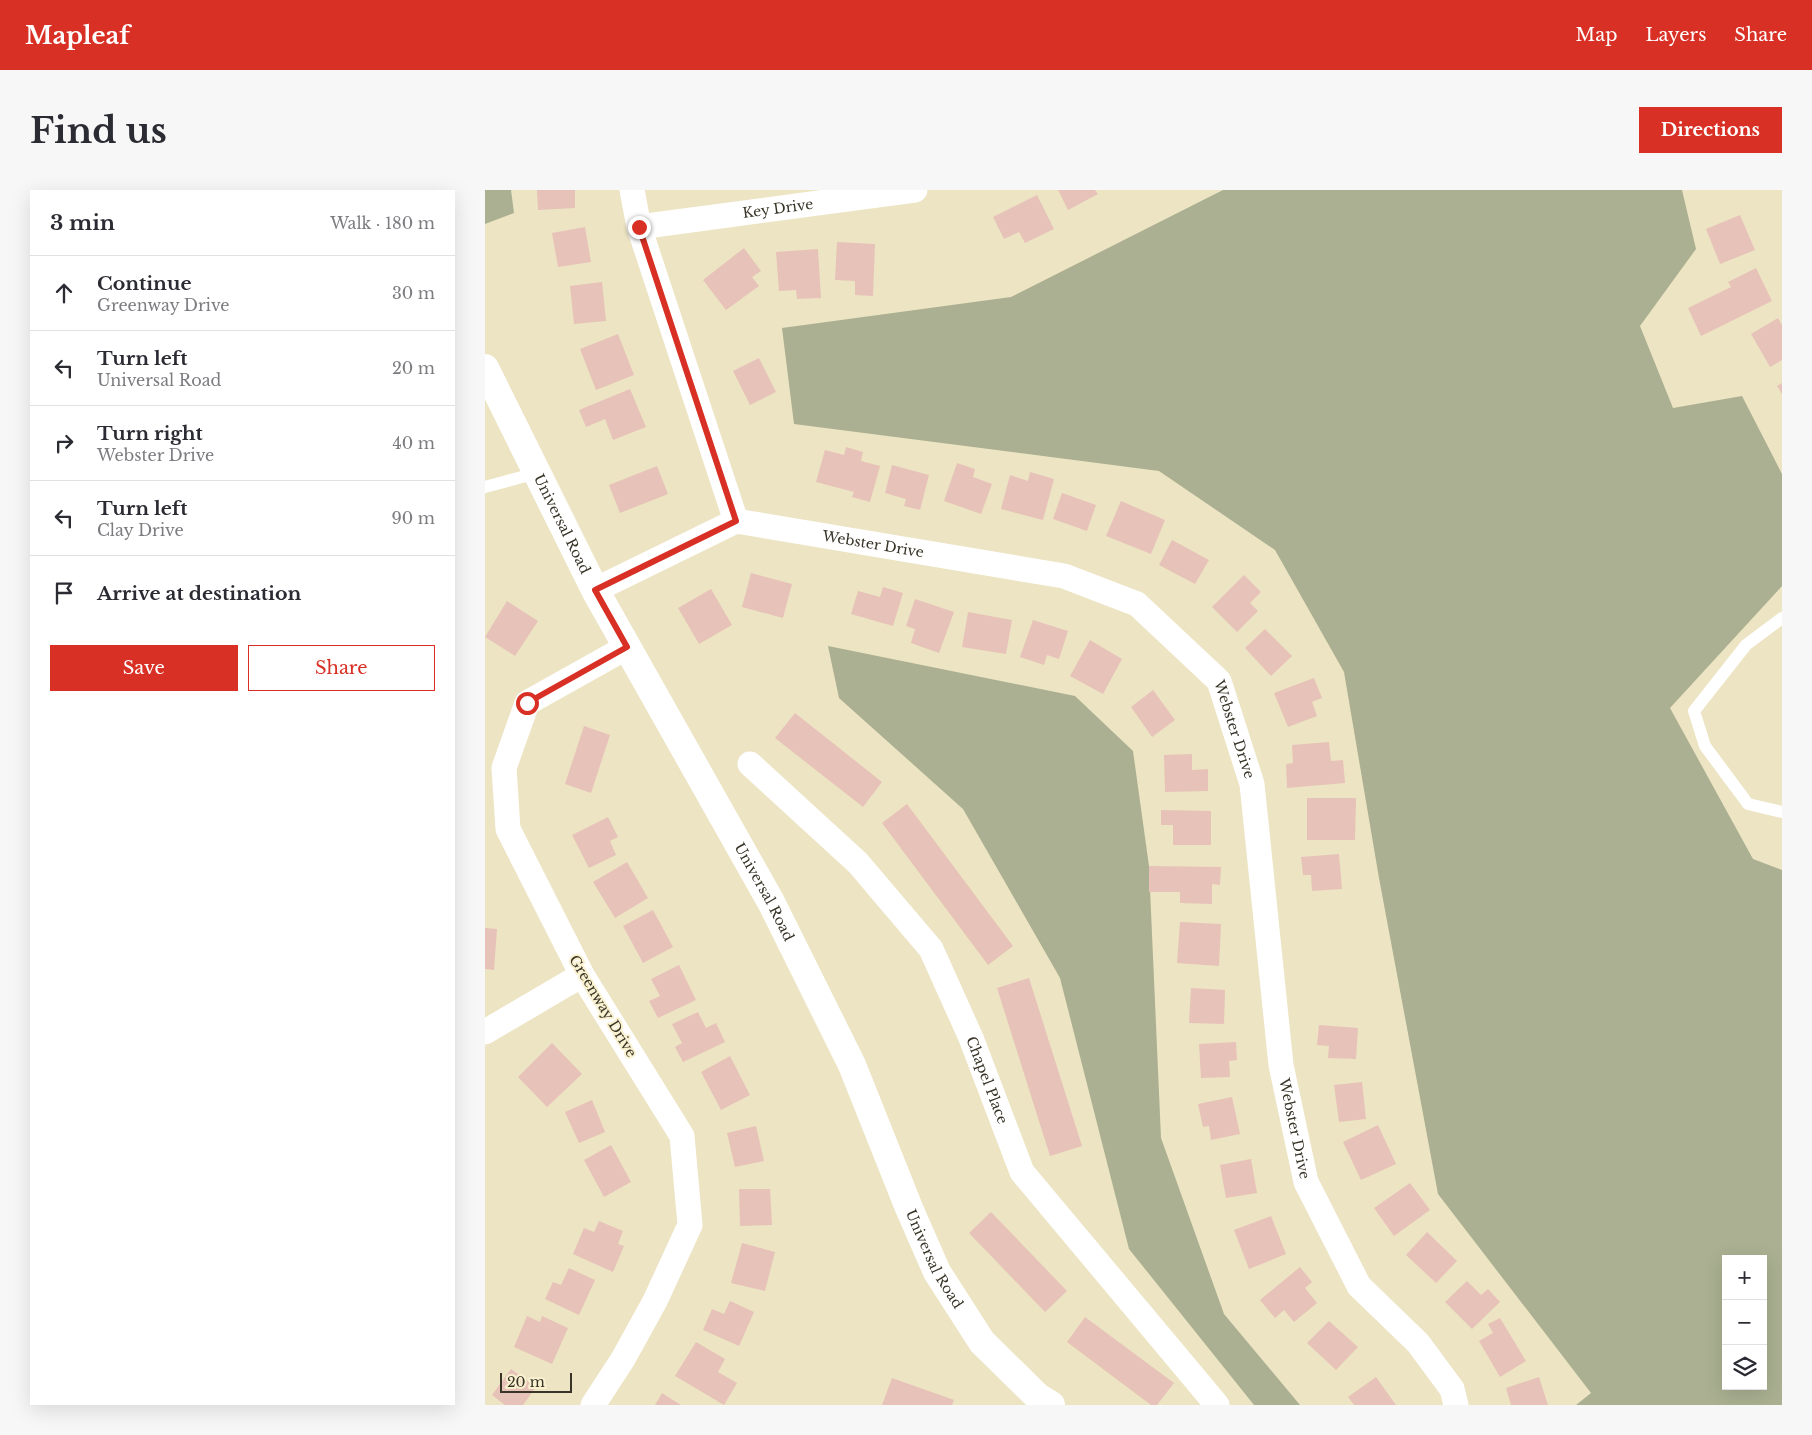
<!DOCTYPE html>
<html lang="en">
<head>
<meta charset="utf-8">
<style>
	body { margin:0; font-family:"Libre Baskerville",serif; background:#f7f7f7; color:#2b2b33 }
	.controls { position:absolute; right:15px; bottom:15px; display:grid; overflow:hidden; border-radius:0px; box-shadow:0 5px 20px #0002 }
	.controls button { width:45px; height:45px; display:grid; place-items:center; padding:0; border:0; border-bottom:1px solid #e1e1e2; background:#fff; color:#2b2b33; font:25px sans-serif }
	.scale { position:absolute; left:15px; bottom:12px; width:72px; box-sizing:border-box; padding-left:5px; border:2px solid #383427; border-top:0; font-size:14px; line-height:18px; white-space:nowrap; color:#383427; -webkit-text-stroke:4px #faf1d0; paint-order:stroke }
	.stop { position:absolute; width:15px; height:15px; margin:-11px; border:4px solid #d93025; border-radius:50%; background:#fff }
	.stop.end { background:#d93025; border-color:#fff; box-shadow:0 1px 5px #0008 }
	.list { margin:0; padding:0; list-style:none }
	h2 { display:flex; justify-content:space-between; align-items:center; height:65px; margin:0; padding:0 20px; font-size:21px }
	h2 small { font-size:16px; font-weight:400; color:#7c7c81 }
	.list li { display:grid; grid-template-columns:32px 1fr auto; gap:15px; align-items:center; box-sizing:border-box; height:75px; padding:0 20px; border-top:1px solid #e1e1e2 }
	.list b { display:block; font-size:19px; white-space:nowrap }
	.list p { margin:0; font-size:16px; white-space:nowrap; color:#7c7c81 }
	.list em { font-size:16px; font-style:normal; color:#7c7c81 }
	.actions { display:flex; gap:10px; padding:15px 20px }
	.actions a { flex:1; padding:11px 0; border:1px solid #d93025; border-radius:0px; text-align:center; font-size:18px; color:#d93025 }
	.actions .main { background:#d93025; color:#fff }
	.icon { flex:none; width:28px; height:28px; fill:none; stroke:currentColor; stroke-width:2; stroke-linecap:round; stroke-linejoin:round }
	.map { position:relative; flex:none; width:1297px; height:1215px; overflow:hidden; border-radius:0px }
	header { display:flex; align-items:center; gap:30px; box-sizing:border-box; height:70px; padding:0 25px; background:#d93025; color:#fff }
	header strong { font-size:24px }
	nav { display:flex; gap:28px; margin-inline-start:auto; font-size:18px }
	.intro { display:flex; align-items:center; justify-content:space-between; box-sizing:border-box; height:120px; padding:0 30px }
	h1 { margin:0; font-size:35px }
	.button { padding:12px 22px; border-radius:0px; background:#d93025; color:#fff; font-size:18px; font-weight:700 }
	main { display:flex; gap:30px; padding:0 30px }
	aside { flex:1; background:#fff; border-radius:0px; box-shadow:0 5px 20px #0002 }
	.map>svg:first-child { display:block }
	.forest { fill:#aab091; fill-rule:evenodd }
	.building { fill:#e7c2b8 }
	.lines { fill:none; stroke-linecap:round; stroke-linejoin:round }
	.service { stroke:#fff; stroke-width:12 }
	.minor { stroke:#fff; stroke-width:25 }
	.tertiary { stroke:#fff; stroke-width:28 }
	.route { stroke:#d93025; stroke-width:6 }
	.labels { text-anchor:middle; stroke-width:4; stroke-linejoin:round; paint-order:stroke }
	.street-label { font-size:14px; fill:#383427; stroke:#faf1d0 }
</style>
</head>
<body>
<header>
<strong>Mapleaf</strong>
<nav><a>Map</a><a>Layers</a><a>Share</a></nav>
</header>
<div class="intro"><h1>Find us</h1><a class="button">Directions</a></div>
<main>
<aside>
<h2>3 min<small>Walk · 180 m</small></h2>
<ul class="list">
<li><svg class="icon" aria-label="ahead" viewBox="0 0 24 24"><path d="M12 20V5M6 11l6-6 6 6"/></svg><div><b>Continue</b><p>Greenway Drive</p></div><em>30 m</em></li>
<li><svg class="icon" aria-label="left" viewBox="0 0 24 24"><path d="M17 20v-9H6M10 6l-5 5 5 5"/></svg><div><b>Turn left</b><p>Universal Road</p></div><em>20 m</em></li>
<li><svg class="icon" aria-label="right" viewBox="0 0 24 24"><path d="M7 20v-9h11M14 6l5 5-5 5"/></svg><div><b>Turn right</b><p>Webster Drive</p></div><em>40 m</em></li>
<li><svg class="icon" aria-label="left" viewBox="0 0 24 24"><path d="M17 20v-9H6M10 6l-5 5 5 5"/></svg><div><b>Turn left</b><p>Clay Drive</p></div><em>90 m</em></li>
<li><svg class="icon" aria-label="arrive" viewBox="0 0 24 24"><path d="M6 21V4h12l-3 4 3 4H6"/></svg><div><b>Arrive at destination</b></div></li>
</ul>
<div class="actions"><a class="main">Save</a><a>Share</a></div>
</aside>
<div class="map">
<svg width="1297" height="1215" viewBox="0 0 1297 1215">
	<rect width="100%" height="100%" fill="#ede4c3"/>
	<path class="forest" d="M 0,0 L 26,0 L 29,23 L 0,34 Z
		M 738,0 L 1197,0 L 1211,59 L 1155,136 L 1188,218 L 1257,206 L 1297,284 L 1297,396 L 1185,518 L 1268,669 L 1297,680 L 1297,1215 L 1091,1215 L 1106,1203 L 953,1004 L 894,688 L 859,482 L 790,360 L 674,281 L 309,234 L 297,138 L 526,107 ZM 1241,1069 L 1278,1069 L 1278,1196 L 1241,1196 Z
		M 343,456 L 590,506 L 648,561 L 664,676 L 676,948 L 739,1124 L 815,1215 L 769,1215 L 644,1059 L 575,788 L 478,619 L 354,508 Z"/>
	<path class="building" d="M 52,0 L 90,0 L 90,18 L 53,20 Z
		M 573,0 L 610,0 L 613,4 L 583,20 Z
		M 552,5 L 569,39 L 540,53 L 534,42 L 519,49 L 508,27 Z
		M 1255,25 L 1270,60 L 1235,74 L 1221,39 Z
		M 100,37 L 106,72 L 73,77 L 67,43 Z
		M 352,52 L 390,54 L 388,106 L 370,105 L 370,91 L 350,90 Z
		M 259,58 L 276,81 L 267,87 L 274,96 L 241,120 L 218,90 Z
		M 333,59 L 336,108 L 312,109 L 311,100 L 294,101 L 291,62 Z
		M 1271,78 L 1287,111 L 1216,146 L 1203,118 L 1246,97 L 1243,92 Z
		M 117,92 L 121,131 L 89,134 L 85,96 Z
		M 1293,128 L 1297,135 L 1297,170 L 1285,177 L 1266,144 Z
		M 133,144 L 149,185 L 111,200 L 95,159 Z
		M 274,168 L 291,202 L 265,215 L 248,181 Z
		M 1297,193 L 1297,204 L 1292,196 Z
		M 145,199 L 161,237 L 128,250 L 120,229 L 101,237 L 94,220 Z
		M 361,257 L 378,262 L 376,271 L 395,276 L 385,312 L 367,307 L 369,302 L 331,292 L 340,260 L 359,265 Z
		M 472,273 L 490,279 L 488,287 L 507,294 L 496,324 L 459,311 Z
		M 407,275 L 444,285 L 435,320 L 419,316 L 421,309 L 400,303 Z
		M 172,276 L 183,304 L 135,323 L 124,295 Z
		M 545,282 L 569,289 L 558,330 L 516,319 L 525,285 L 543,291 Z
		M 577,303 L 611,315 L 602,341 L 568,329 Z
		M 636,311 L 680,330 L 666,364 L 621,346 Z
		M 687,350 L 724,370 L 710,394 L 674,375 Z
		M 266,383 L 307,394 L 298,428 L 257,417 Z
		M 759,385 L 776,402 L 765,413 L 773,421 L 752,442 L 727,417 Z
		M 398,397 L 418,403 L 408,436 L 366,424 L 373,401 L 395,407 Z
		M 226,399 L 247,435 L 214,454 L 193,418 Z
		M 430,409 L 469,422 L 454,463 L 426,453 L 430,439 L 421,436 Z
		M 22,411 L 53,431 L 30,466 L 0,447 Z
		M 483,422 L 527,430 L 521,464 L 477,457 Z
		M 548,430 L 583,441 L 574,469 L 562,465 L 559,475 L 535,467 Z
		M 780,439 L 807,466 L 786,486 L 760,458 Z
		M 605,450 L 637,469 L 618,504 L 585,486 Z
		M 829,488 L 837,508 L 827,512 L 832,526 L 803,537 L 789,503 Z
		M 668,500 L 690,530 L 667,547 L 646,517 Z
		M 310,523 L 397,592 L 378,617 L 290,548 Z
		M 99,536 L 125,545 L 106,603 L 80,594 Z
		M 844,552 L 846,571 L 858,570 L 860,593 L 802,598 L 801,574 L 808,573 L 807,555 Z
		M 707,564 L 707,580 L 723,579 L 723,601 L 680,602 L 679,565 Z
		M 822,608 L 871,608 L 870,650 L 822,650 Z
		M 422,614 L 528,756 L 503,775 L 397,633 Z
		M 676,620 L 726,621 L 726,655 L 688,655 L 688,635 L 676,635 Z
		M 123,627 L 133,647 L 125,651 L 131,665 L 104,678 L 87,645 Z
		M 854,664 L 857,699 L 827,701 L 826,685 L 818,685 L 816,667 Z
		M 142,672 L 163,708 L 130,728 L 108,692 Z
		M 664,676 L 736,677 L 735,695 L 727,694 L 727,714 L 695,713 L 695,702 L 664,702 Z
		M 168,720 L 188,757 L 158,773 L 138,736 Z
		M 695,732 L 736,734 L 734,776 L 692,773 Z
		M 0,738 L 12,739 L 9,780 L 0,779 Z
		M 194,775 L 211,810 L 173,828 L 164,811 L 175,806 L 166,789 Z
		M 544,788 L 597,956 L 565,966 L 512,798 Z
		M 706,798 L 740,800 L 739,834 L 704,833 Z
		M 213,822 L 221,838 L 231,833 L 240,852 L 198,872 L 190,857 L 197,853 L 187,834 Z
		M 834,835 L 873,838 L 871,869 L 843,868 L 844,856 L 832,855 Z
		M 751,852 L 752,870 L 744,871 L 745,887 L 716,888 L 714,854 Z
		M 67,853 L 97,884 L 62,917 L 33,887 Z
		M 245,866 L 265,905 L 236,920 L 216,882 Z
		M 877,892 L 881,929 L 854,932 L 849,895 Z
		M 747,907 L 755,944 L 726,950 L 724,936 L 718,937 L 713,914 Z
		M 107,910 L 120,942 L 94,953 L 80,922 Z
		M 893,935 L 911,974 L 876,990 L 858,952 Z
		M 271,936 L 279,971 L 250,977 L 242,943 Z
		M 126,955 L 146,992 L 119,1007 L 99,970 Z
		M 766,969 L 772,1003 L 741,1008 L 735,975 Z
		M 925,993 L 945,1020 L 909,1046 L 889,1018 Z
		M 254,999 L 285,999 L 287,1035 L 255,1036 Z
		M 506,1022 L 582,1101 L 560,1122 L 484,1043 Z
		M 786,1026 L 801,1064 L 764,1079 L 749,1040 Z
		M 114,1031 L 138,1041 L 133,1054 L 139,1056 L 128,1082 L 88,1064 L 99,1038 L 109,1042 Z
		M 942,1042 L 972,1071 L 951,1093 L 921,1065 Z
		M 257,1053 L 290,1062 L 280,1101 L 246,1093 Z
		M 815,1077 L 827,1092 L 820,1098 L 832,1113 L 809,1132 L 799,1120 L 790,1128 L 775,1110 Z
		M 84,1078 L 110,1090 L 94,1125 L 60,1109 L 68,1092 L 76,1095 Z
		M 982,1091 L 996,1105 L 1003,1099 L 1015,1112 L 987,1139 L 960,1112 Z
		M 245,1111 L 269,1122 L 254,1156 L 218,1140 L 227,1119 L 239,1124 Z
		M 42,1126 L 55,1132 L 57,1126 L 83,1138 L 67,1174 L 29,1157 Z
		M 600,1127 L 689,1193 L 672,1215 L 666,1215 L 582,1152 Z
		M 1015,1128 L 1041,1171 L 1015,1187 L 994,1151 L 1008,1143 L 1003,1134 Z
		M 844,1131 L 873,1157 L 851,1180 L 822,1153 Z
		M 211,1152 L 240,1169 L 233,1182 L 252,1193 L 239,1215 L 190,1186 Z
		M 26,1179 L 51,1197 L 38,1215 L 20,1215 L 7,1205 Z
		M 891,1187 L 911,1215 L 869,1215 L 863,1207 Z
		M 1054,1187 L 1063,1215 L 1026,1215 L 1021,1198 Z
		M 407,1188 L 469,1210 L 467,1215 L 397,1215 Z
		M 177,1203 L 196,1215 L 170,1215 Z"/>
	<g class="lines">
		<path class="service" d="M 0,297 L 52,283
			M 1297,428 L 1261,455 L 1209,521 L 1220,556 L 1263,614 L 1297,622"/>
		<g class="minor">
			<path d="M 147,0 L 154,37 L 251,331"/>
			<path id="s1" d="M 154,37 L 430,0"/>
			<path id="s2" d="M 110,400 L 251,331 L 579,386 L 652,414 L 734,491 L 767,594 L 796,875 L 821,992 L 874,1096 L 933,1153 L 967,1199 L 971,1215"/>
			<path id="s3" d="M 265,574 L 373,673 L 446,759 L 486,848 L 537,982 L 732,1215"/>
			<path d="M 0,842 L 97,785"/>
			<path d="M 108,1215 L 138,1169 L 170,1111 L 205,1035 L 197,946 L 97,785 L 23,639 L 19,578 L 42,513 L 142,457"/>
		</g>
		<path class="tertiary" id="s4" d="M 0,178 L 110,400 L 286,712 L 367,875 L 424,1018 L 452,1082 L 497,1152 L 553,1207 L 566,1215"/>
	</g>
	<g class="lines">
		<path class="route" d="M 42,513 L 142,457 L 110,400 L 251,331 L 154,37"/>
	</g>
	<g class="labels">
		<g class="street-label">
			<text dy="5" stroke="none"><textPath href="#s1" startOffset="140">Key Drive</textPath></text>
			<text dy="5" stroke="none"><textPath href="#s4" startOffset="174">Universal Road</textPath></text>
			<text dy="5" stroke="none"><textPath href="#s2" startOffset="296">Webster Drive</textPath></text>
			<text dy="5" stroke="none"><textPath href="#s2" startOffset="731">Webster Drive</textPath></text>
			<text dy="5" stroke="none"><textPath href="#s4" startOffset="594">Universal Road</textPath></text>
			<text transform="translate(118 816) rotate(59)" y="5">Greenway Drive</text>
			<text dy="5" stroke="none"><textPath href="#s3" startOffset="402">Chapel Place</textPath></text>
			<text dy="5" stroke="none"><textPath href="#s2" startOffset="1136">Webster Drive</textPath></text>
			<text dy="5" stroke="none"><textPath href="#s4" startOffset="999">Universal Road</textPath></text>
		</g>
	</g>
</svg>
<div class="controls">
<button>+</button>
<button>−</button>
<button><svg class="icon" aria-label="layers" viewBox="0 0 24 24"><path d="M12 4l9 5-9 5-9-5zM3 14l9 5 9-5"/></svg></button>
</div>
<div class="scale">20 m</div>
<div class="stop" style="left:42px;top:513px"></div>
<div class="stop end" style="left:154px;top:37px"></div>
</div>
</main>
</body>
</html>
